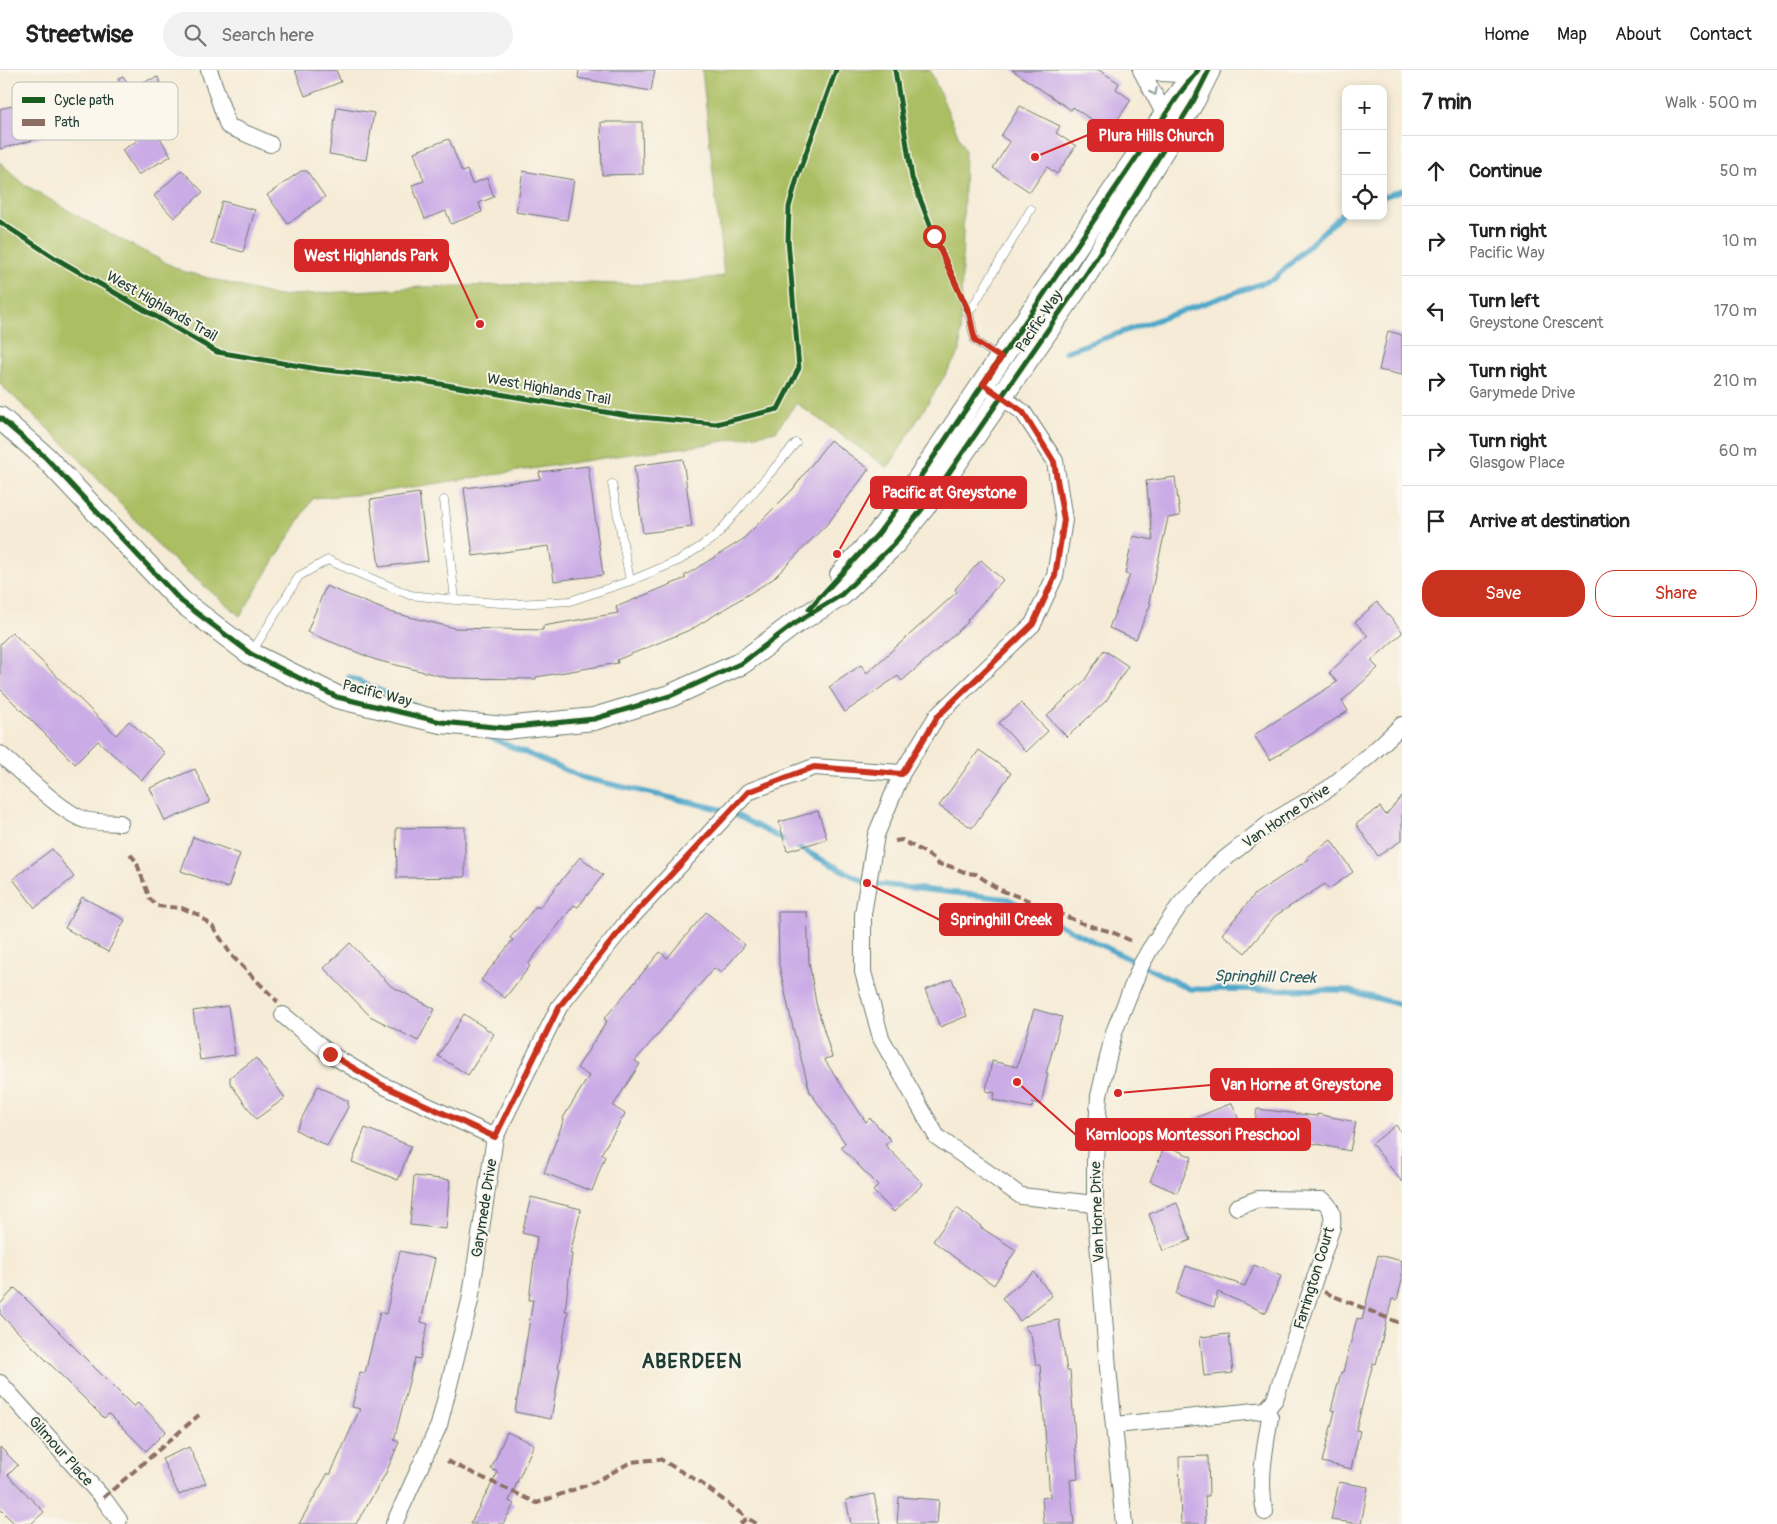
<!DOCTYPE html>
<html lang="en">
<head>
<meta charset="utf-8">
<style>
	body { margin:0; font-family:Pangolin,sans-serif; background:#f2f2f2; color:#222 }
	.controls { position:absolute; right:15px; top:15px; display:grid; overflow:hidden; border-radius:10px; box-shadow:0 2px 8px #0003 }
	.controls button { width:45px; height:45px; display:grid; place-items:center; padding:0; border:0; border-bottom:1px solid #e0e0e0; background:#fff; color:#222; font:25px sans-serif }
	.stop { position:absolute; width:15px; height:15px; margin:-11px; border:4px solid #c8321e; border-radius:50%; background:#fff }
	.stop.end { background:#c8321e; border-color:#fff; box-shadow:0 1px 5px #0008 }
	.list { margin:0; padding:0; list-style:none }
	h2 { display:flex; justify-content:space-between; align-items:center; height:65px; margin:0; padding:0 20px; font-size:21px }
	h2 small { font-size:16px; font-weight:400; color:#767676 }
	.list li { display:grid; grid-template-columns:32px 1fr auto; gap:15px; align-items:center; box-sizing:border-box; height:70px; padding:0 20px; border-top:1px solid #e0e0e0 }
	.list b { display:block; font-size:19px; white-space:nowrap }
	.list p { margin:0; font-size:16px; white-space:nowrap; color:#767676 }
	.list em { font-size:16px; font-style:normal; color:#767676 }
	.actions { display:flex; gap:10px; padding:15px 20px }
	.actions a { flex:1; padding:11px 0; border:1px solid #c8321e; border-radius:20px; text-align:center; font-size:18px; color:#c8321e }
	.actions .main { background:#c8321e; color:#fff }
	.icon { flex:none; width:28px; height:28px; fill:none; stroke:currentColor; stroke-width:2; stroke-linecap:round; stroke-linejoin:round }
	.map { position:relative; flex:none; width:1402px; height:1454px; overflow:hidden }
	header { display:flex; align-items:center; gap:30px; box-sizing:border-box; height:70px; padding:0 25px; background:#fff; border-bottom:1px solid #e0e0e0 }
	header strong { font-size:24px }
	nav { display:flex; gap:28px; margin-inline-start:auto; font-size:18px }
	.search { width:350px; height:45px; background:#f2f2f2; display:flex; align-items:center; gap:12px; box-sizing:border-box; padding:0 18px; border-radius:28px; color:#767676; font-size:19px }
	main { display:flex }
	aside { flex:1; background:#fff }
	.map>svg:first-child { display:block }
	.green { fill:#abbe62; stroke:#657e4b }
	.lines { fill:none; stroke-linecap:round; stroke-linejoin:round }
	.stream { stroke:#4ba6c9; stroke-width:5.5 }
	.building { fill:#caabe6 }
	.lane-casing { stroke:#6a7a6d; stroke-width:9 }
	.street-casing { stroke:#6a7a6d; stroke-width:18 }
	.secondary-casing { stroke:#6a7a6d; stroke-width:24 }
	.lane { stroke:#fff; stroke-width:8 }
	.street { stroke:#fff; stroke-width:16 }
	.secondary { stroke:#fff; stroke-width:22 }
	.quiet { stroke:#8d6e63; stroke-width:4; stroke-dasharray:8 4; stroke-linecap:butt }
	.cycleway-casing { stroke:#fbf7ec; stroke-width:8 }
	.cycleway { stroke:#1b5e20; stroke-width:5 }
	.oneway { stroke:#8f9e9a }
	.route { stroke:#c8321e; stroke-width:6 }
	.labels { text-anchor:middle; stroke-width:4; stroke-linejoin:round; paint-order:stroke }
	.street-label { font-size:15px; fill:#1f3d34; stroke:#fbf7ec }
	.water-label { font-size:16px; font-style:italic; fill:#2c5c61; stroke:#fbf7ec }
	.district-label { font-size:20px; font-weight:bold; letter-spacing:1px; fill:#1f3d34; stroke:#fbf7ec }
	.key { fill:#fbf7ec; stroke:#b9bfb5; stroke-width:1 }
	.key-label { font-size:14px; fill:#1f3d34 }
	.leader { fill:none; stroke:#d62828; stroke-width:2 }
	.callout-dot { fill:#d62828; stroke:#fbf7ec; stroke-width:2 }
	.callout { fill:#d62828; stroke:#d62828; stroke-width:2 }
	.callout-label { font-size:16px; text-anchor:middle; font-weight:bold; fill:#fff }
</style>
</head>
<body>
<header>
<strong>Streetwise</strong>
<div class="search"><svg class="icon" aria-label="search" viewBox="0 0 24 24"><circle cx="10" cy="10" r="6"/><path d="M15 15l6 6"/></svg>Search here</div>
<nav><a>Home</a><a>Map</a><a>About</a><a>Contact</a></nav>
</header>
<main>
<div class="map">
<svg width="1402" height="1454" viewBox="0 0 1402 1454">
	<rect width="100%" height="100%" fill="#fbf7ec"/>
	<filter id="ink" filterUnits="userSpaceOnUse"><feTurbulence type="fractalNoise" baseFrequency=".02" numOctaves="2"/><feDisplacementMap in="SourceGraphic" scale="10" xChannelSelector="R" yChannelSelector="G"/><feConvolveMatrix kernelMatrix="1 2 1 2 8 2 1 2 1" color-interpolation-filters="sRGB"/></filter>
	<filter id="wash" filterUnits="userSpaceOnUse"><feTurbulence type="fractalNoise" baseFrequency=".0096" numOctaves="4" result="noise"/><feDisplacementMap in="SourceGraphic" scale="20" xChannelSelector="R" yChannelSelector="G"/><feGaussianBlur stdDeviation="1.12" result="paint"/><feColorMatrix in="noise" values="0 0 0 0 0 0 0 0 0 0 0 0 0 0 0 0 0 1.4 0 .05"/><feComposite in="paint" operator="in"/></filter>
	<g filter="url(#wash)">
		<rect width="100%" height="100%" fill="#f5ebd6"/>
		<path class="green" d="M 702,0 L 930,0 L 965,81 L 960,281 L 888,398 L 796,333 L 776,361 L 703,375 L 623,385 L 367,424 L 313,428 L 240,546 L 165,483 L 74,383 L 0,314 L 0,92 L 22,113 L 95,156 L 182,201 L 277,226 L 421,217 L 585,213 L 656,215 L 724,206 Z"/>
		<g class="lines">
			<path class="stream" d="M 1383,127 L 1402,120
				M 1065,282 L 1274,209 L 1346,140
				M 349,607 L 416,636
				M 484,665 L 584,708 L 728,741 L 867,813 L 1008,829 L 1190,919 L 1346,920 L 1402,935"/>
		</g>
		<g id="blocks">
			<path class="building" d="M 295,0 L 336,0 L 341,12 L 305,26 Z
				M 579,0 L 655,0 L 651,21 L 578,8 Z
				M 1012,0 L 1099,0 L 1119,13 L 1116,19 L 1131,30 L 1109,62 L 1073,37 L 1071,40 Z
				M 123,6 L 130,16 L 158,7 L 167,36 L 145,43 L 171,86 L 138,105 L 122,80 L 137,71 L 118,8 Z
				M 68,23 L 78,61 L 49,68 L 48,66 L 0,79 L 0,39 L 20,34 L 21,36 Z
				M 1020,36 L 1060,56 L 1056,63 L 1076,76 L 1057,104 L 1047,97 L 1030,122 L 993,98 L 1010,72 L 1001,66 Z
				M 337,37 L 374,43 L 366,90 L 329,84 Z
				M 601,52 L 642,52 L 643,104 L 602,105 Z
				M 449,69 L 462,102 L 467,100 L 472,114 L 487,108 L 494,127 L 479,133 L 482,142 L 451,154 L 446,141 L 425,149 L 412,115 L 424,111 L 414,82 Z
				M 182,100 L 203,122 L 174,148 L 154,126 Z
				M 301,101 L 307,101 L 325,127 L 288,154 L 267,125 Z
				M 523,101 L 574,110 L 567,150 L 516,142 Z
				M 222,131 L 255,140 L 243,182 L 211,173 Z
				M 1388,261 L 1402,265 L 1402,305 L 1379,300 Z
				M 830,370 L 869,399 L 829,452 L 773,509 L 692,559 L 617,590 L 618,593 L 536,607 L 536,609 L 449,608 L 376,590 L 307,562 L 326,516 L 390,542 L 454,558 L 543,560 L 543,556 L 618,543 L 616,537 L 686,508 L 684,506 L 742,470 L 793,419 Z
				M 683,389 L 692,457 L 643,463 L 634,396 Z
				M 588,396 L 603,505 L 554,511 L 549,476 L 473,486 L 464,418 L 540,409 L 539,402 Z
				M 1175,407 L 1180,446 L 1168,448 L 1149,532 L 1151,533 L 1136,569 L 1109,558 L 1130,505 L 1125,504 L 1133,466 L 1153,470 L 1146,411 Z
				M 419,423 L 428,491 L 379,497 L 370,430 Z
				M 981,490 L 1003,510 L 967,550 L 968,552 L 902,611 L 898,606 L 845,642 L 829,617 L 861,595 L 867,603 L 957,522 L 955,519 Z
				M 1377,532 L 1402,561 L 1402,563 L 1371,591 L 1378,598 L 1342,631 L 1348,641 L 1270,690 L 1254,665 L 1337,612 L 1329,603 L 1368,566 L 1355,552 Z
				M 12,562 L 116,665 L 129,651 L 165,683 L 142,710 L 98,671 L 75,694 L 0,619 L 0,574 Z
				M 1104,580 L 1128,596 L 1106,631 L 1067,667 L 1047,646 L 1084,611 Z
				M 1021,633 L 1048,661 L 1026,682 L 999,653 Z
				M 979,680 L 1011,703 L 972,758 L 939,736 Z
				M 195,699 L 210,732 L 165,751 L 150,718 Z
				M 1402,726 L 1402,770 L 1378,786 L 1356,754 L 1380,737 L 1386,745 Z
				M 818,741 L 827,769 L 787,781 L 779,752 Z
				M 465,757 L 465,807 L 397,808 L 396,758 Z
				M 193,767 L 240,784 L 228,818 L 181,801 Z
				M 1331,770 L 1353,802 L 1329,819 L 1325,814 L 1275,846 L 1245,883 L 1222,864 L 1255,824 L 1309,789 L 1307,787 Z
				M 52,779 L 74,807 L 35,838 L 13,809 Z
				M 580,787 L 603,805 L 578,837 L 574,835 L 528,894 L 530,896 L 505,928 L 481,910 L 513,870 L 510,868 L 536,836 L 539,838 Z
				M 82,827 L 125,850 L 108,882 L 65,858 Z
				M 706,842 L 745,875 L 721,903 L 714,898 L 635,991 L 640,994 L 613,1036 L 625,1044 L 601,1084 L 605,1086 L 592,1121 L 544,1103 L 564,1049 L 563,1048 L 589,1006 L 577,998 L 607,951 L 604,949 L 660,882 L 667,888 Z
				M 778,842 L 807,842 L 809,892 L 816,933 L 832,987 L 824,989 L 866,1052 L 870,1048 L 891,1070 L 885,1075 L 923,1114 L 894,1142 L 873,1121 L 878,1116 L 841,1077 L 845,1073 L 810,1022 L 793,958 L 779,895 Z
				M 350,873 L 391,916 L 435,939 L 418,971 L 370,946 L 324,898 Z
				M 952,909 L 967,946 L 940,957 L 925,920 Z
				M 228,936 L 235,985 L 200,990 L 193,941 Z
				M 1034,939 L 1062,947 L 1046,1003 L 1048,1003 L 1041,1034 L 1033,1032 L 1032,1038 L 993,1030 L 995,1023 L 986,1021 L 992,991 L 1017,997 Z
				M 464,944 L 494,964 L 468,1005 L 438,986 Z
				M 256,988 L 285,1028 L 256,1049 L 230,1013 L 230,1007 Z
				M 318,1016 L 348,1031 L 348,1037 L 327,1076 L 296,1060 Z
				M 1232,1033 L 1243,1060 L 1207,1075 L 1195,1048 Z
				M 1257,1039 L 1317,1046 L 1317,1044 L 1356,1052 L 1350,1081 L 1293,1069 L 1292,1073 L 1253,1068 Z
				M 1396,1055 L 1402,1064 L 1402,1112 L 1372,1074 Z
				M 365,1058 L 411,1076 L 398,1110 L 352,1092 Z
				M 1165,1075 L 1192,1087 L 1177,1123 L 1150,1111 Z
				M 414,1106 L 450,1110 L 446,1159 L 410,1155 Z
				M 531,1127 L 581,1139 L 570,1184 L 572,1184 L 565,1241 L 568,1241 L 558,1298 L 560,1299 L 551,1349 L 515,1342 L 533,1230 L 529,1230 L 537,1167 L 522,1163 Z
				M 1177,1133 L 1191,1170 L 1163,1181 L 1149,1144 Z
				M 957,1138 L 981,1156 L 980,1157 L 1016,1180 L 994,1215 L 970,1199 L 933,1171 Z
				M 400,1181 L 435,1189 L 421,1252 L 428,1254 L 420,1289 L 415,1288 L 394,1370 L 399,1372 L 385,1405 L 356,1454 L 299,1454 L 328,1403 L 330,1405 L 360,1339 L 352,1337 L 360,1302 L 365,1303 L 380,1242 L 386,1244 Z
				M 1378,1185 L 1402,1191 L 1402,1211 L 1397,1230 L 1392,1229 L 1376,1294 L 1373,1293 L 1356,1360 L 1360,1361 L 1351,1399 L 1322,1392 L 1335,1341 L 1331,1340 L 1341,1302 L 1343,1302 L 1357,1248 L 1362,1250 Z
				M 1254,1195 L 1281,1206 L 1266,1243 L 1218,1222 L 1214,1237 L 1176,1224 L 1186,1196 L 1245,1216 Z
				M 1034,1202 L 1052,1226 L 1020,1251 L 1002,1228 Z
				M 15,1218 L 134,1337 L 138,1332 L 166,1361 L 146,1381 L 109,1344 L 104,1348 L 0,1244 L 0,1234 Z
				M 1059,1250 L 1067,1301 L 1070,1301 L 1078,1409 L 1070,1410 L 1074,1454 L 1044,1454 L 1042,1428 L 1050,1427 L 1040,1295 L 1036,1295 L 1031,1265 L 1024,1256 Z
				M 1229,1264 L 1233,1303 L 1204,1306 L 1200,1267 Z
				M 507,1362 L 534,1374 L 509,1431 L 514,1434 L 503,1454 L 470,1454 L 498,1402 L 491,1399 Z
				M 0,1377 L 18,1395 L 8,1405 L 44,1442 L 31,1454 L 15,1454 L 0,1439 Z
				M 189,1377 L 206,1413 L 179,1425 L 162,1389 Z
				M 1208,1386 L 1209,1426 L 1205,1426 L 1206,1454 L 1181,1454 L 1179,1387 Z
				M 1339,1412 L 1368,1417 L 1361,1454 L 1331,1450 Z
				M 874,1424 L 880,1454 L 851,1454 L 846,1430 Z
				M 899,1427 L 939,1430 L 937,1454 L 897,1454 Z"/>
		</g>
	</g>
	<g filter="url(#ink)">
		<use href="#blocks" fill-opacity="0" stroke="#6a7a6d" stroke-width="1"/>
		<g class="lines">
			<g class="lane-casing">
				<path id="lane" d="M 999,287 L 975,271 L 969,243 L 1031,139
					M 444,430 L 455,530
					M 630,511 L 680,490 L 715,467 L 796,373
					M 252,582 L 299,506 L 328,490 L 410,525 L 455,530 L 517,534 L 570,531 L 630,511 L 612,414"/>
			</g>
			<g class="street-casing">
				<path id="street" d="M 209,0 L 228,56 L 270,74
					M 1141,0 L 1165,45
					M 1152,0 L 1162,3 L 1194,5
					M 993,321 L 1023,342 L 1055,391 L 1064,450 L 1055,506 L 1033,554 L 937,646 L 902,703 L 876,765 L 863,844 L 863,902 L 881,968 L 937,1067 L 1021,1126 L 1095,1134
					M 0,684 C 20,701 61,742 85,750 C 95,753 110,752 120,753
					M 283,945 L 330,984 L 382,1015 L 495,1067
					M 0,1313 L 103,1428 L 119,1450
					M 1115,1355 L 1266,1340 L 1275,1329 L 1332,1157 C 1333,1145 1333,1139 1323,1130 L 1258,1129 L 1237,1137
					M 1265,1442 C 1258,1411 1265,1378 1270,1347 L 1266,1340
					M 394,1454 L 439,1355 L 470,1231 L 495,1067 L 559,937 L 626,853 L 748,722 L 814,697 L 902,703
					M 1124,1454 L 1108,1298 L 1095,1134 L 1095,1091 L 1099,1026 L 1114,962 L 1141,895 L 1150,879 L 1179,836 L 1217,795 L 1270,753 L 1328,719 L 1369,686 L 1402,655"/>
			</g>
			<g class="secondary-casing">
				<path id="secondary" d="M 0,348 L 45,387 L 181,531 L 251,584 L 337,627 L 441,652 L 505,658 L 594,649 L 670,626 L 742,593 L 795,553 L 841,525 L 894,474 L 935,423 L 1087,203 L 1194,30 L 1209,0
					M 841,505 L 878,464 L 918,410 L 1180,23 L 1192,7"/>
			</g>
			<use href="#lane" class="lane"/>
			<use href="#street" class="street"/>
			<use href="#secondary" class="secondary"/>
			<path class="quiet" d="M 895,771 L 902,770 C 915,778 930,783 939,795 L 944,794 L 967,803 L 976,804 L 992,815 L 1003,821 L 1025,829 L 1084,854 L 1112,862 L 1134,872
				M 130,784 L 136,791 L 150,829 L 157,836 L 182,838 L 199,845 L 213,857 L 232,886 L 278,932
				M 1324,1222 L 1402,1254
				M 447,1391 L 537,1433 L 595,1412 L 631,1392 L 660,1389 L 701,1413 L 747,1448
				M 103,1428 L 199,1345
				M 740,1454 L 747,1448 L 757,1454"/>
			<g class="cycleway-casing">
				<path id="cycleway" d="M 895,0 L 912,108 L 934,165 L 969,243
					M 0,152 L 55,188 L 217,282 L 318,299 L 417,310 L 628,346 L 716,354 L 778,339 L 799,298 L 788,170 L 789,137 L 798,105 L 836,0
					M 0,348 L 45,387 L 181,531 L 251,584 L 337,627 L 441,652 L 505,658 L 594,649 L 670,626 L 742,593 L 795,553 L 841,525 L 894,474 L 935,423 L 1087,203 L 1194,30 L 1209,0
					M 809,539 L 878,464 L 918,410 L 1180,23 L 1198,0"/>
			</g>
			<use href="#cycleway" class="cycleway"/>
		</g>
		<defs><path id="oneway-chevron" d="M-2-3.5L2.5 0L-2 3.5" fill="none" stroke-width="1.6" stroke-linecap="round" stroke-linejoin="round" transform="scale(1.25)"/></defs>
		<use class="oneway" href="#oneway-chevron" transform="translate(1154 22) rotate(63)"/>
	</g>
	<g class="lines" filter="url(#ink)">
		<path class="route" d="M 330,984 L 382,1015 L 495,1067 L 559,937 L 626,853 L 748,722 L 814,697 L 902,704 L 938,646 L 1033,554 L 1055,506 L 1064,450 L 1054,392 L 1023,342 L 983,314 L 1001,288 L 975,271 L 969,243 L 934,166"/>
	</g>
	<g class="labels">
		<g class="street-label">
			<text transform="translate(162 236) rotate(30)" y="5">West Highlands Trail</text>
			<text transform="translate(1039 251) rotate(-56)" y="5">Pacific Way</text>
			<text transform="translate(549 319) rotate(10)" y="5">West Highlands Trail</text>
			<text transform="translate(377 623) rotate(14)" y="5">Pacific Way</text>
			<text transform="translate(1286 746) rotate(-34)" y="5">Van Horne Drive</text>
			<text transform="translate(484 1138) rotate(-81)" y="5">Garymede Drive</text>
			<text transform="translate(1097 1142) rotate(-92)" y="5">Van Horne Drive</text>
			<text transform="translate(1314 1208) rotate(-73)" y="5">Farrington Court</text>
			<text transform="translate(61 1381) rotate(48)" y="5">Gilmour Place</text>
		</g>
		<g class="water-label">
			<text transform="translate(1265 906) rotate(1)" y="6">Springhill Creek</text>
		</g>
		<g class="district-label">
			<text x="692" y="1298">ABERDEEN</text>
		</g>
	</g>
	<rect x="12" y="12" width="166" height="58" rx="8" class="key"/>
	<rect x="22" y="27" width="23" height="6" fill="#1b5e20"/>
	<rect x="22" y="49" width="23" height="7" fill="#8d6e63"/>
	<g class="key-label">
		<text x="54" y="35">Cycle path</text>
		<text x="54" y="57">Path</text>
	</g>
	<path class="leader" d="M1035 87L1088 65M480 254L448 185M837 484L871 423M867 813L940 850M1118 1023L1211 1015M1017 1012L1076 1065"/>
	<g class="callout-dot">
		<circle cx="1035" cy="87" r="5"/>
		<circle cx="480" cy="254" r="5"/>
		<circle cx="837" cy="484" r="5"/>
		<circle cx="867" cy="813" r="5"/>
		<circle cx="1118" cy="1023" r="5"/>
		<circle cx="1017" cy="1012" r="5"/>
	</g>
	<g class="callout">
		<rect x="1088" y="50" width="135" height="31" rx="5"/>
		<rect x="295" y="170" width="153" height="31" rx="5"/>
		<rect x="871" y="407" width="155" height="31" rx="5"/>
		<rect x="940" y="834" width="122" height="31" rx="5"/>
		<rect x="1211" y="999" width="181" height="31" rx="5"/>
		<rect x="1076" y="1049" width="234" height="31" rx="5"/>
	</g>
	<g class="callout-label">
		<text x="1156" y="71">Plura Hills Church</text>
		<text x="371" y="191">West Highlands Park</text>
		<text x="949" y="428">Pacific at Greystone</text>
		<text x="1001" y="855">Springhill Creek</text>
		<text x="1301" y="1020">Van Horne at Greystone</text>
		<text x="1193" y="1070">Kamloops Montessori Preschool</text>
	</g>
</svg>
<div class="controls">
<button>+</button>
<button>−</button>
<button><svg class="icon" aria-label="locate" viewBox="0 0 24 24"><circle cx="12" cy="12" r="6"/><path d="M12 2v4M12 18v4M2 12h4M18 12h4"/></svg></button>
</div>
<div class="stop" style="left:934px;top:166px"></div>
<div class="stop end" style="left:330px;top:984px"></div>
</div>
<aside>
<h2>7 min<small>Walk · 500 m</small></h2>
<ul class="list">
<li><svg class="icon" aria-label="ahead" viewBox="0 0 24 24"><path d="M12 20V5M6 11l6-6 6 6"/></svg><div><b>Continue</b></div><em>50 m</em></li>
<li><svg class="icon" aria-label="right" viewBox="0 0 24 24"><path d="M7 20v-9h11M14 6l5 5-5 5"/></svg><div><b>Turn right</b><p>Pacific Way</p></div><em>10 m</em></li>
<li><svg class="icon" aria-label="left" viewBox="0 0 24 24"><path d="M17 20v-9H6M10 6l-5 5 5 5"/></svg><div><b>Turn left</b><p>Greystone Crescent</p></div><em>170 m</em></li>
<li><svg class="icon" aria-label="right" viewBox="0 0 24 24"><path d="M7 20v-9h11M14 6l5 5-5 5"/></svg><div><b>Turn right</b><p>Garymede Drive</p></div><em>210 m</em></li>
<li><svg class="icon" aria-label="right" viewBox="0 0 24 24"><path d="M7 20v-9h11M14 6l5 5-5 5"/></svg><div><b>Turn right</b><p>Glasgow Place</p></div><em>60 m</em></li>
<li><svg class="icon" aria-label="arrive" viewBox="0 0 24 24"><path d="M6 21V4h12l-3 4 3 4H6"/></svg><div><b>Arrive at destination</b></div></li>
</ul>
<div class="actions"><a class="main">Save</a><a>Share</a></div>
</aside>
</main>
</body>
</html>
